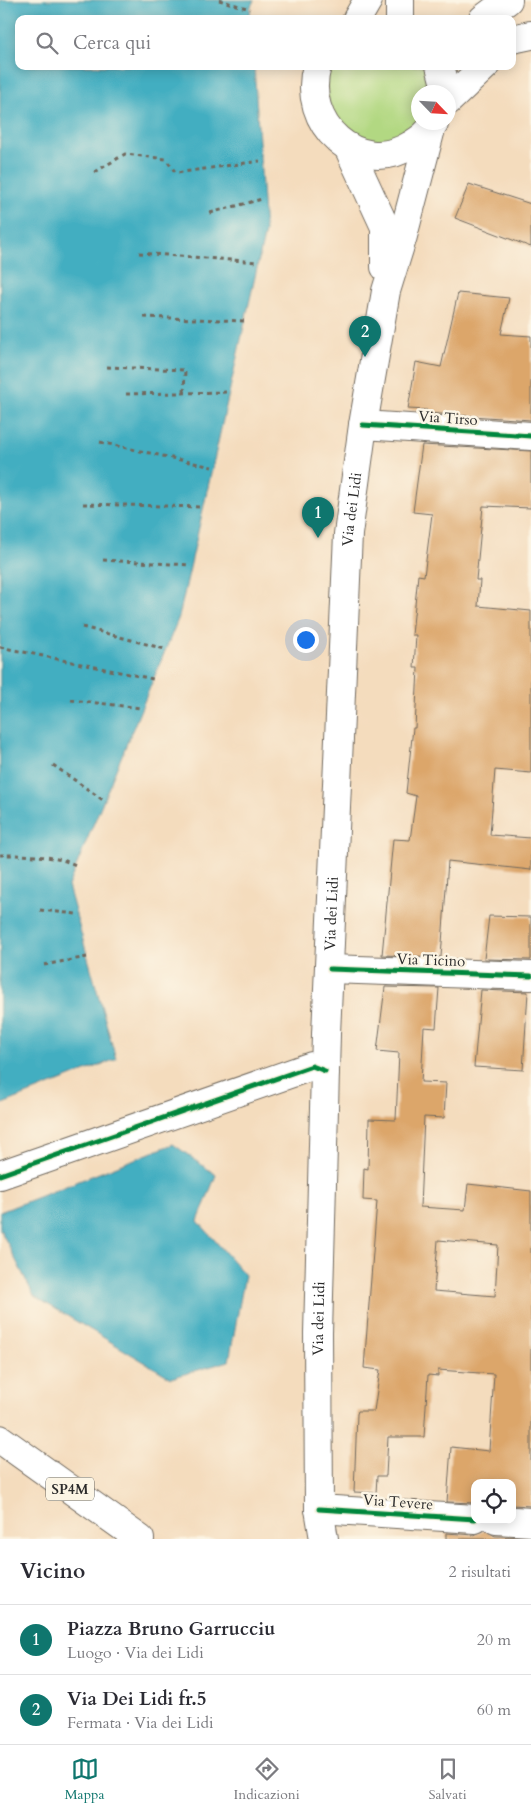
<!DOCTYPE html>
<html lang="it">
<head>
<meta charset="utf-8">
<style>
	body { margin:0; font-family:Cardo,serif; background:#f2f2f3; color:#2b2b33 }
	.controls { position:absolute; right:15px; bottom:15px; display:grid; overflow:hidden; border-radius:10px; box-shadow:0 2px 12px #0003 }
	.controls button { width:45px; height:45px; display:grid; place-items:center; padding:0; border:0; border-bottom:1px solid #e1e1e2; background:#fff; color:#2b2b33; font:25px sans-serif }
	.compass { position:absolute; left:411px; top:85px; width:45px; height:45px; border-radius:50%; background:#fff; box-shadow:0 2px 12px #0003; rotate:115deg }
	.you { position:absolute; left:305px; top:639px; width:18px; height:18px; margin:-12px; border:4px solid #fff; border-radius:50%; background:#1a73e8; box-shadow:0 0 0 8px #1a73e833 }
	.badge { display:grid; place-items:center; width:32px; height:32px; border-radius:50%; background:#0f766e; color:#fff; font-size:16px; font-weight:700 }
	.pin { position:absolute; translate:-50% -41px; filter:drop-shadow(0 1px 2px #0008) }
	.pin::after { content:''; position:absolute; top:26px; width:18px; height:15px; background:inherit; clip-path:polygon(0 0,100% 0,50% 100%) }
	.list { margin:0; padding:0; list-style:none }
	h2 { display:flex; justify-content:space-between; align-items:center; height:65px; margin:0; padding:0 20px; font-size:21px }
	h2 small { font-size:16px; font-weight:400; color:#7c7c81 }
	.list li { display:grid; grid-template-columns:32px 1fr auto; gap:15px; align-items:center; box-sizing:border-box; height:70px; padding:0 20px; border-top:1px solid #e1e1e2 }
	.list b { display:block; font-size:19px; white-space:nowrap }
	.list p { margin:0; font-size:16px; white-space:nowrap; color:#7c7c81 }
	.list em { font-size:16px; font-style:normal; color:#7c7c81 }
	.icon { flex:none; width:28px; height:28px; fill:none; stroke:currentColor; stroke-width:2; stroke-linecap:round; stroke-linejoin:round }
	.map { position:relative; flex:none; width:531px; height:1539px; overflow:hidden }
	.search { position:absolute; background:#fff; box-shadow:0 2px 12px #0003; left:15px; right:15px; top:15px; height:55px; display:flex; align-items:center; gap:12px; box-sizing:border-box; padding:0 18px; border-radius:10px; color:#7c7c81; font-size:19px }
	.sheet { height:205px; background:#fff }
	nav { display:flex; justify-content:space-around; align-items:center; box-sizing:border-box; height:70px; border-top:1px solid #e1e1e2; background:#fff; font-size:14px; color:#7c7c81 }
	nav a { display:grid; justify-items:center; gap:2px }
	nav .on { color:#0f766e }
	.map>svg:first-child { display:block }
	.green { fill:#b2d882; stroke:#6e8256 }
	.water { fill:#42aec1; stroke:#366c76 }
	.building { fill:#dca66b; fill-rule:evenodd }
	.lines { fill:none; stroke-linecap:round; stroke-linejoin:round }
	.street-casing { stroke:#71695e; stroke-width:30 }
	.secondary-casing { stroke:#71695e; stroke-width:30 }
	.primary-casing { stroke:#71695e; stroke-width:30 }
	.path { stroke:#71695e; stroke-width:3; stroke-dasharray:4 4; stroke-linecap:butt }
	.street { stroke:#fff; stroke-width:28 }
	.secondary { stroke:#fff; stroke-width:28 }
	.primary { stroke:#fff; stroke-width:28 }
	.cycleway-casing { stroke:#fcf5e5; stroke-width:8 }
	.cycleway { stroke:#00873e; stroke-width:5 }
	.labels { text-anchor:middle; stroke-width:5; stroke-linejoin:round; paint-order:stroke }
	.shield { fill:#fcf5e5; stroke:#6a6863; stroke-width:1 }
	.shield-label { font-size:14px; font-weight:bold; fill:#2b2b2b }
	.street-label { font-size:15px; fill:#2b2b2b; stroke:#fcf5e5 }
</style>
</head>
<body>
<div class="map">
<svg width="531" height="1539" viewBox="0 0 531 1539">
	<rect width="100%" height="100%" fill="#fcf5e5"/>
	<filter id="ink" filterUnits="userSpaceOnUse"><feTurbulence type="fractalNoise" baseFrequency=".02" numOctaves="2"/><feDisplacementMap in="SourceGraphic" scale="10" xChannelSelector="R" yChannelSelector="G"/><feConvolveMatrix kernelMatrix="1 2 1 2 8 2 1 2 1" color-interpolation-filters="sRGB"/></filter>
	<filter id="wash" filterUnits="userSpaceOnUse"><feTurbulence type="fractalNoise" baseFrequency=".0096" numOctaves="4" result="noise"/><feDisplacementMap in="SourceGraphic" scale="20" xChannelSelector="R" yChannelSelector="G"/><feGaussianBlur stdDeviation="1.12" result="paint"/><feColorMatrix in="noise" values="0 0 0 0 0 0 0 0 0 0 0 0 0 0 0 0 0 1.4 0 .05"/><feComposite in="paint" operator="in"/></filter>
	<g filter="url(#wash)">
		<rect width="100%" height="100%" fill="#f4dcbd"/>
		<path class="green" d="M 331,66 L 426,66 L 429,71 L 431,92 L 418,92 L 418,122 L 408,135 L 373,144 L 356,139 L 330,113 L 326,79 Z"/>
		<path class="water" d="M 0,0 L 254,0 L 250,9 L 251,19 L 19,19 L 19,66 L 254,66 L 265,232 L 179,617 L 68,886 L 116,1059 L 0,1105 Z
			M 173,1144 L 216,1175 L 198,1221 L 245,1275 L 229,1361 L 171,1378 L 34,1296 L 0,1229 L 0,1212 Z"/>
		<g id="blocks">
			<path class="building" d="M 469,184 L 531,204 L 531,247 L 455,218 Z
				M 458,293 L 509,298 L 501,334 L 531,336 L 531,420 L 426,413 L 427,410 L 408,409 L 416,362 L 441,367 Z
				M 422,445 L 531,451 L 531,508 L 483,506 L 476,580 L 480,580 L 478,606 L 531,611 L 531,773 L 495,770 L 490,835 L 531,838 L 531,870 L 448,861 L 441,957 L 382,955 L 393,839 L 410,840 L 416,796 L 406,793 L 413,728 L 415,728 L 418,668 L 414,668 L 416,635 L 412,635 L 418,575 L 424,576 L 432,514 L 413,512 Z
				M 489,916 L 531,917 L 531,960 L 484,959 Z
				M 385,987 L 439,988 L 436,1028 L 424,1027 L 421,1082 L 446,1083 L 444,1118 L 424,1117 L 420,1207 L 465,1210 L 468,1184 L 531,1191 L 531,1506 L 512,1505 L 512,1483 L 475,1483 L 475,1503 L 447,1502 L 451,1447 L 489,1451 L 494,1374 L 438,1370 L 438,1376 L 428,1375 L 424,1437 L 388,1437 L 386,1476 L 377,1476 L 376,1493 L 354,1492 L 357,1414 L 358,1411 L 374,1411 L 380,1370 L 364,1368 L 377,1201 L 363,1200 L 364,1168 L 368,1169 L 369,1119 L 396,1120 L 399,1053 L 377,1051 ZM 438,1240 L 498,1245 L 495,1296 L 434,1291 Z
				M 481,990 L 528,992 L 523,1070 L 474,1067 Z
				M 485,1530 L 495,1536 L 531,1537 L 531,1539 L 446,1539 L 446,1533 L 474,1535 Z"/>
		</g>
	</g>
	<g filter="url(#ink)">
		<use href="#blocks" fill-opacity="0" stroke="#71695e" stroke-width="1"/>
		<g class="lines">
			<g class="street-casing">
				<path id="street" d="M 512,39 L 531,35
					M 363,425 L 531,436
					M 330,969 L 531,976
					M 0,1175 L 312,1066 L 325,1071
					M 319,1509 L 475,1519
					M 496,1520 L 531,1522"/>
			</g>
			<g class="secondary-casing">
				<g id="secondary">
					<path d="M 357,19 L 368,0"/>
					<path d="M 400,19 L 400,0"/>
					<path d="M 483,19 L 508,0"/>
					<path d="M 317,66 C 300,123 358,178 411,145 C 420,139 428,134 434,124"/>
					<path d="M 440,66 L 444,81 L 444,92"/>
					<path d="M 448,101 L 485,66"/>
					<path d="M 348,147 L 385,227 L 385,267"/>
					<path id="s1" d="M 324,1539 L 319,1509 L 318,1333 L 326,1034 L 348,534 L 363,425 L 386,291 L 403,236 L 431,129"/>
				</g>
			</g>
			<g class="primary-casing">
				<path id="primary" d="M 0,1439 L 140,1539"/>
			</g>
			<path class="path" d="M 219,0 L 250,9
				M 95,172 L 125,154 L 166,159 L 176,173 L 260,161
				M 210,213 L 262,199
				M 139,253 L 258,262
				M 144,317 L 245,321
				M 107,367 L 185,370 L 184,393
				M 126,394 L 229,392
				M 100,442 L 212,467
				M 83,504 L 203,507
				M 103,560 L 190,565
				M 82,627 L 165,649
				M 0,647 L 153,679
				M 71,700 L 141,708
				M 53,765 L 103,800
				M 0,855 C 24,855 54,855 76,865
				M 40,910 L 76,914
				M 44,965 L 87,957"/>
			<use href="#street" class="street"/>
			<use href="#secondary" class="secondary"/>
			<use href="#primary" class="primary"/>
			<g class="cycleway-casing">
				<path id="cycleway" d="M 363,425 L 531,436
					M 330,969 L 531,976
					M 0,1175 L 312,1066 L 325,1071
					M 319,1509 L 475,1519"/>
			</g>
			<use href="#cycleway" class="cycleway"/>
		</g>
	</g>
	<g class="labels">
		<rect class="shield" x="46" y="1477.5" width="48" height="23" rx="4"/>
		<g class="shield-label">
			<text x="70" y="1494">SP4M</text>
		</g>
		<g class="street-label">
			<text transform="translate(448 418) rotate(4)" y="5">Via Tirso</text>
			<text dy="5" stroke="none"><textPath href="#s1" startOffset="1031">Via dei Lidi</textPath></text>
			<text dy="5" stroke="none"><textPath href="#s1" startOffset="626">Via dei Lidi</textPath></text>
			<text transform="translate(431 960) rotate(2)" y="5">Via Ticino</text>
			<text dy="5" stroke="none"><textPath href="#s1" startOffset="221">Via dei Lidi</textPath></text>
			<text transform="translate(398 1502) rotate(4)" y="5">Via Tevere</text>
		</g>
	</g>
</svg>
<div class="controls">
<button><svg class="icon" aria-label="locate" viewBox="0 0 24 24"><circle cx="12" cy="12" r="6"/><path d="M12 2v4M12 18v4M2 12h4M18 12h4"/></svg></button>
</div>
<svg class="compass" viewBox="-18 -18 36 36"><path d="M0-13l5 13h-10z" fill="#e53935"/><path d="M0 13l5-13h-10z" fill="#7c7c81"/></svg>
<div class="you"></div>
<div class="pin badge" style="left:318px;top:538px">1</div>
<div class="pin badge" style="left:365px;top:357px">2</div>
<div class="search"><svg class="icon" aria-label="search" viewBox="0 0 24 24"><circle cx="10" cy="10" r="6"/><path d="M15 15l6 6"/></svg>Cerca qui</div>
</div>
<section class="sheet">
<h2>Vicino<small>2 risultati</small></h2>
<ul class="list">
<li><span class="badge">1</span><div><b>Piazza Bruno Garrucciu</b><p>Luogo · Via dei Lidi</p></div><em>20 m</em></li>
<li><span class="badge">2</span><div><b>Via Dei Lidi fr.5</b><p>Fermata · Via dei Lidi</p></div><em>60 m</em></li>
</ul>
</section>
<nav>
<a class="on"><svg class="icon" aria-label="map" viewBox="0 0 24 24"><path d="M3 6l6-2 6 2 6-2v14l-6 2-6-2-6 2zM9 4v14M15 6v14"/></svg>Mappa</a>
<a><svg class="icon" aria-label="directions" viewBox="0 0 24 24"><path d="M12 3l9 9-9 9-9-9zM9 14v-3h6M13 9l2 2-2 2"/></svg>Indicazioni</a>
<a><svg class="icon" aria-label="saved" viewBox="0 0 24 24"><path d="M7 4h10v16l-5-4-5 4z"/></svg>Salvati</a>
</nav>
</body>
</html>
